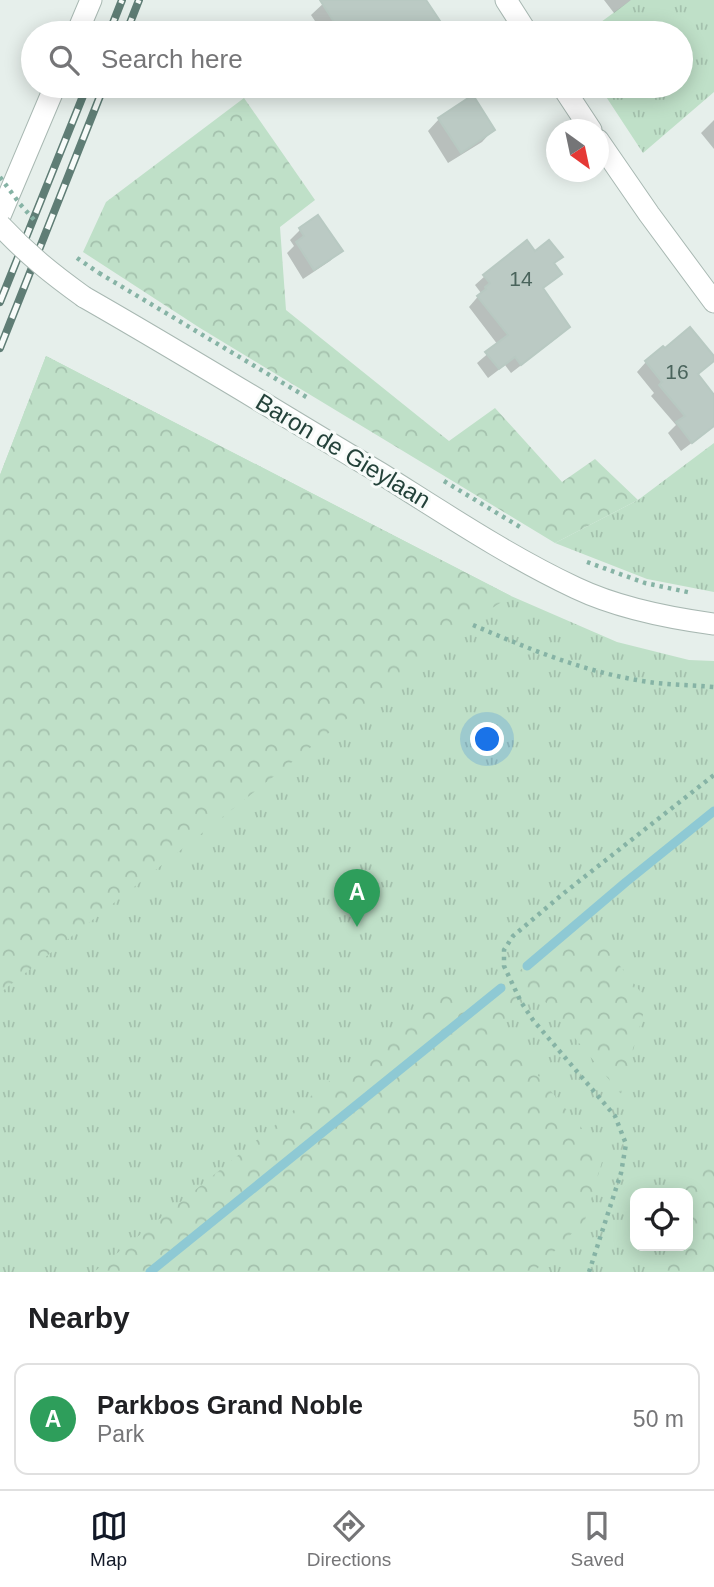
<!DOCTYPE html>
<html lang="en">
<head>
<meta charset="utf-8">
<style>
	body { margin:0; font-family:Helvetica,sans-serif; background:#f6f6f6; color:#202124 }
	.controls { position:absolute; right:21px; bottom:21px; display:grid; overflow:hidden; border-radius:14px; box-shadow:0 4px 18px #0003 }
	.controls button { width:63px; height:63px; display:grid; place-items:center; padding:0; border:0; border-bottom:2px solid #e0e0e0; background:#fff; color:#202124; font:35px sans-serif }
	.compass { position:absolute; left:546px; top:119px; width:63px; height:63px; border-radius:50%; background:#fff; box-shadow:0 4px 18px #0003; rotate:147deg }
	.you { position:absolute; left:488px; top:740px; width:24px; height:24px; margin:-18px; border:5px solid #fff; border-radius:50%; background:#1a73e8; box-shadow:0 0 0 10px #1a73e833 }
	.badge { display:grid; place-items:center; width:46px; height:46px; border-radius:50%; background:#111827; color:#fff; font-size:23px; font-weight:700 }
	.pin { position:absolute; translate:-50% -58px; filter:drop-shadow(0 2px 4px #0008) }
	.pin::after { content:''; position:absolute; top:37px; width:24px; height:21px; background:inherit; clip-path:polygon(0 0,100% 0,50% 100%) }
	.list { margin:0; padding:0; list-style:none }
	h2 { display:flex; justify-content:space-between; align-items:center; height:91px; margin:0; padding:0 28px; font-size:30px }
	h2 small { font-size:23px; font-weight:400; color:#757577 }
	.list li { display:grid; grid-template-columns:46px 1fr auto; gap:21px; align-items:center; box-sizing:border-box; height:112px; margin:0 14px 14px; padding:0 14px; border:2px solid #e0e0e0; border-radius:14px }
	.list b { display:block; font-size:26px; white-space:nowrap }
	.list p { margin:0; font-size:23px; white-space:nowrap; color:#757577 }
	.list em { font-size:23px; font-style:normal; color:#757577 }
	.icon { flex:none; width:38px; height:38px; fill:none; stroke:currentColor; stroke-width:2; stroke-linecap:round; stroke-linejoin:round }
	.map { position:relative; flex:none; width:714px; height:1272px; overflow:hidden }
	.search { position:absolute; background:#fff; box-shadow:0 4px 18px #0003; left:21px; right:21px; top:21px; height:77px; display:flex; align-items:center; gap:18px; box-sizing:border-box; padding:0 24px; border-radius:38px; color:#757577; font-size:26px }
	.sheet { height:217px; background:#fff }
	nav { display:flex; justify-content:space-around; align-items:center; box-sizing:border-box; height:98px; border-top:2px solid #e0e0e0; background:#fff; font-size:19px; color:#757577 }
	nav a { display:grid; justify-items:center; gap:4px }
	nav .on { color:#111827 }
	.map>svg:first-child { display:block }
	.grass { fill:url(#grass-tufts); fill-rule:evenodd }
	.forest { fill:url(#forest-crowns) }
	.shadow { fill:#0003 }
	.lines { fill:none; stroke-linecap:round; stroke-linejoin:round }
	.stream { stroke:#8ec9d4; stroke-width:9 }
	.building { fill:#bbcac4; stroke:#b8c9c2; stroke-width:2 }
	.minor-casing { stroke:#a8b8b2; stroke-width:23 }
	.path { stroke:#86b3a5; stroke-width:4.5; stroke-dasharray:3.5 5; stroke-linecap:butt }
	.minor { stroke:#fff; stroke-width:21 }
	.rail-casing { stroke:#5f7d75; stroke-width:8 }
	.rail { stroke:#f7fbf9; stroke-width:5; stroke-dasharray:16; stroke-linecap:butt }
	.minor-bridge-casing { stroke:#a8b8b2; stroke-width:23; stroke-linecap:butt }
	.path-bridge { stroke:#86b3a5; stroke-width:4.5; stroke-dasharray:3.5 5; stroke-linecap:butt }
	.minor-bridge { stroke:#fff; stroke-width:21 }
	.labels { text-anchor:middle; stroke-width:6; stroke-linejoin:round; paint-order:stroke }
	.number-label { font-size:21px; fill:#4a645c }
	.street-label { font-size:24px; fill:#24423a; stroke:#f7fbf9 }
</style>
</head>
<body>
<div class="map">
<svg width="714" height="1272" viewBox="0 0 714 1272">
	<defs>
		<pattern id="grass-tufts" width="24" height="20" patternUnits="userSpaceOnUse" patternTransform="scale(1.75)"><rect width="24" height="20" fill="#bfe0c8"/><path d="M3 7l-1-3M5 7V3M7 7l1-3M15 17l-1-3M17 17v-4M19 17l1-3" fill="none" stroke="#a4c1ad"/></pattern>
		<pattern id="forest-crowns" width="20" height="18" patternUnits="userSpaceOnUse" patternTransform="scale(1.75)"><rect width="20" height="18" fill="#bfe0c8"/><path d="M2 6a3 3 0 1 1 6 0M12 15a3 3 0 1 1 6 0" fill="none" stroke="#a4c1ad"/></pattern>
	</defs>
	<rect width="100%" height="100%" fill="#e6efeb"/>
	<path class="grass" d="M 631,0 L 714,0 L 714,92 L 643,153 L 599,86 L 681,86 L 681,33 L 586,33 Z
		M 46,356 L 511,596 L 617,642 L 689,660 L 714,661 L 714,1272 L 0,1272 L 0,475 ZM 635,1193 L 688,1193 L 688,1246 L 635,1246 Z
		M 714,443 L 714,592 L 647,579 L 555,543 L 638,500 Z"/>
	<path class="forest" d="M 244,98 L 315,200 L 280,227 L 286,310 L 449,441 L 495,408 L 562,482 L 595,459 L 638,500 L 555,543 L 200,328 L 83,252 L 106,202 Z
		M 46,356 L 511,596 L 464,626 L 0,993 L 0,475 Z
		M 582,918 L 647,1000 L 621,1094 L 537,992 L 497,1026 L 604,1155 L 585,1220 L 534,1272 L 94,1272 L 442,990 L 473,1010 Z
		M 714,1157 L 714,1272 L 661,1272 L 668,1246 L 688,1246 L 688,1193 L 683,1193 L 688,1178 Z"/>
	<path class="shadow" d="M 327,0 L 424,0 L 440,24 L 430,33 L 353,33 L 347,24 L 333,33 L 323,33 L 311,15 Z
		M 604,0 L 631,0 L 614,13 Z
		M 387,86 L 410,86 L 394,96 Z
		M 439,119 L 493,130 L 482,142 L 448,163 L 428,131 Z
		M 714,120 L 714,149 L 701,133 Z
		M 300,230 L 340,251 L 330,261 L 303,279 L 287,253 L 294,246 L 290,240 Z
		M 535,253 L 560,257 L 553,264 L 559,274 L 542,289 L 568,327 L 558,337 L 511,373 L 505,365 L 488,378 L 477,363 L 498,345 L 469,307 L 481,293 L 475,285 L 485,276 Z
		M 714,358 L 696,375 L 714,398 L 714,426 L 681,451 L 668,433 L 676,425 L 651,396 L 654,393 L 637,372 L 646,362 Z"/>
	<g class="lines">
		<path class="stream" d="M 527,966 L 626,882 L 714,811
			M 150,1272 L 501,988"/>
	</g>
	<path class="building" d="M 320,0 L 426,0 L 442,24 L 428,33 L 341,33 Z
		M 473,95 L 495,130 L 461,153 L 438,118 Z
		M 318,215 L 343,251 L 314,270 L 296,242 L 304,236 L 299,228 Z
		M 527,240 L 535,251 L 549,240 L 563,257 L 554,263 L 562,274 L 543,288 L 570,327 L 521,365 L 515,357 L 499,369 L 485,352 L 508,335 L 477,296 L 486,289 L 485,287 L 490,283 L 483,275 Z
		M 690,327 L 714,356 L 714,361 L 698,374 L 714,395 L 714,426 L 692,443 L 676,422 L 685,416 L 659,385 L 662,382 L 645,361 L 663,346 L 665,348 Z"/>
	<g class="lines">
		<g class="minor-casing">
			<path id="minor" d="M 506,0 L 527,33
				M 77,33 L 91,0
				M 562,86 L 591,130
				M 598,140 L 649,214 L 714,302
				M 0,216 L 55,86
				M 84,297 C 184,354 281,414 380,473 C 444,513 508,556 576,588 C 618,608 669,618 714,624"/>
		</g>
		<path class="path" d="M 99,273 L 308,398
			M 444,481 L 520,527
			M 587,562 L 645,583 L 692,593
			M 473,625 C 529,649 587,673 649,682 C 670,685 692,685 714,687
			M 589,1272 L 621,1173 L 626,1144 L 615,1116 L 533,1020 L 521,1002 L 504,966 L 504,950 L 513,936 L 564,893 L 714,775"/>
		<use href="#minor" class="minor"/>
		<g class="rail-casing">
			<path id="rail" d="M 109,33 L 122,0
				M 126,33 L 139,0
				M 0,302 L 87,86
				M 0,348 L 104,86"/>
		</g>
		<use href="#rail" class="rail"/>
		<g class="minor-bridge-casing">
			<path id="minor-bridge" d="M 0,225 C 27,254 52,274 84,297"/>
		</g>
		<path class="path-bridge" d="M 0,177 L 20,204 L 36,222
			M 77,258 L 99,273"/>
		<use href="#minor-bridge" class="minor-bridge"/>
	</g>
	<g class="labels">
		<g class="number-label">
			<text x="521" y="286">14</text>
			<text x="677" y="379">16</text>
		</g>
		<g class="street-label">
			<text transform="translate(343 451) rotate(31)" y="8">Baron de Gieylaan</text>
		</g>
	</g>
</svg>
<div class="controls">
<button><svg class="icon" aria-label="locate" viewBox="0 0 24 24"><circle cx="12" cy="12" r="6"/><path d="M12 2v4M12 18v4M2 12h4M18 12h4"/></svg></button>
</div>
<svg class="compass" viewBox="-18 -18 36 36"><path d="M0-13l5 13h-10z" fill="#e53935"/><path d="M0 13l5-13h-10z" fill="#757577"/></svg>
<div class="you"></div>
<div class="pin badge" style="left:357px;top:927px;background:#2e9e5b">A</div>
<div class="search"><svg class="icon" aria-label="search" viewBox="0 0 24 24"><circle cx="10" cy="10" r="6"/><path d="M15 15l6 6"/></svg>Search here</div>
</div>
<section class="sheet">
<h2>Nearby<small></small></h2>
<ul class="list">
<li><span class="badge" style="background:#2e9e5b">A</span><div><b>Parkbos Grand Noble</b><p>Park</p></div><em>50 m</em></li>
</ul>
</section>
<nav>
<a class="on"><svg class="icon" aria-label="map" viewBox="0 0 24 24"><path d="M3 6l6-2 6 2 6-2v14l-6 2-6-2-6 2zM9 4v14M15 6v14"/></svg>Map</a>
<a><svg class="icon" aria-label="directions" viewBox="0 0 24 24"><path d="M12 3l9 9-9 9-9-9zM9 14v-3h6M13 9l2 2-2 2"/></svg>Directions</a>
<a><svg class="icon" aria-label="saved" viewBox="0 0 24 24"><path d="M7 4h10v16l-5-4-5 4z"/></svg>Saved</a>
</nav>
</body>
</html>
